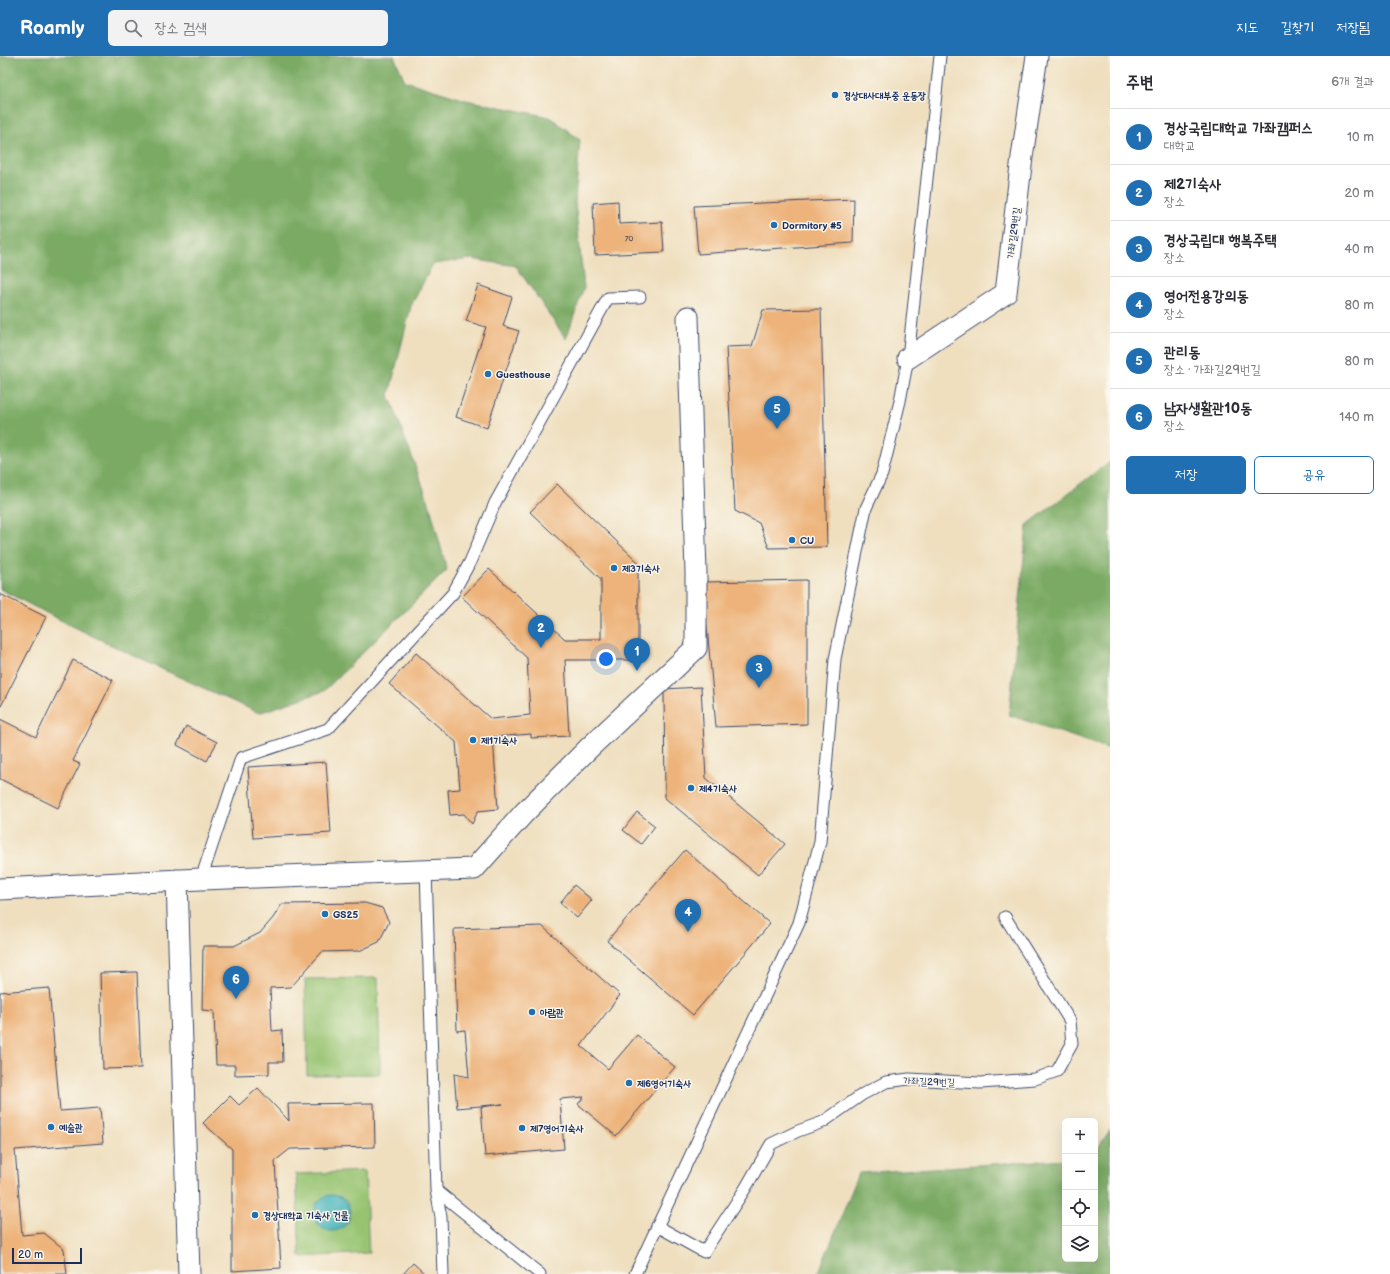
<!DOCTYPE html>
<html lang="ko">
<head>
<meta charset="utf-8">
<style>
	body { margin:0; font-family:"Balsamiq Sans","Poor Story",sans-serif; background:#f2f2f3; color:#2b2b33 }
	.controls { position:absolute; right:12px; bottom:12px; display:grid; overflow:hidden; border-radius:6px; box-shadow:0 4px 16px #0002 }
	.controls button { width:36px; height:36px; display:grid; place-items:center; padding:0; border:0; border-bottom:1px solid #e1e1e2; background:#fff; color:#2b2b33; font:20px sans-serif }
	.scale { position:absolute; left:12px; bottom:10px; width:70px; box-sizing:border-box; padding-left:4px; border:2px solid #1b2f5e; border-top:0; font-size:11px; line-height:14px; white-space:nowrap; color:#1b2f5e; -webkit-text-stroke:3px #fbf7ec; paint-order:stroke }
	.you { position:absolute; left:606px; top:603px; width:14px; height:14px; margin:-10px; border:3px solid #fff; border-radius:50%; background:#1a73e8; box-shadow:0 0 0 6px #1a73e833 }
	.badge { display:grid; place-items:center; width:26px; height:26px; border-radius:50%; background:#1f6fb2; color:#fff; font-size:13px; font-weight:700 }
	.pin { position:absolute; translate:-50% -33px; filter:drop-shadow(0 1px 2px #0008) }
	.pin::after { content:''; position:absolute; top:21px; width:14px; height:12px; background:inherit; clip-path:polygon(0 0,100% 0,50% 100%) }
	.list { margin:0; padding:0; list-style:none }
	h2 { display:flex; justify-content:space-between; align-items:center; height:52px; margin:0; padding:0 16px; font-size:17px }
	h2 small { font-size:13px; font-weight:400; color:#7c7c81 }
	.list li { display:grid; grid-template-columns:26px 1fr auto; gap:12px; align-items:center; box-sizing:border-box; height:56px; padding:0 16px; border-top:1px solid #e1e1e2 }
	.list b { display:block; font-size:15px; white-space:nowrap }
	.list p { margin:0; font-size:13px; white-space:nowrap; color:#7c7c81 }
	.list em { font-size:13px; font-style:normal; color:#7c7c81 }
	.actions { display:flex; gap:8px; padding:12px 16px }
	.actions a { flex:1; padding:9px 0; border:1px solid #1f6fb2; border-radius:6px; text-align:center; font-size:14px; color:#1f6fb2 }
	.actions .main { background:#1f6fb2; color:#fff }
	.icon { flex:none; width:22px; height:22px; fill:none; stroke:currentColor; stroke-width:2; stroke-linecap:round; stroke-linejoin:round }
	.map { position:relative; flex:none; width:1110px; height:1218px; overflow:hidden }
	header { display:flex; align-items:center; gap:24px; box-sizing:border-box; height:56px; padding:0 20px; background:#1f6fb2; color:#fff }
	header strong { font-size:19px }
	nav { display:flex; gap:22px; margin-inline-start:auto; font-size:14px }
	.search { width:280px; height:36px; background:#f2f2f3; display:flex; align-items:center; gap:10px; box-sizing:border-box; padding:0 14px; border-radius:6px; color:#7c7c81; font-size:15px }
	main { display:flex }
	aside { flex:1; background:#fff }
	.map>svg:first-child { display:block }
	.green { fill:#98c472; stroke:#5a7a68 }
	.forest { fill:#7aaa64; stroke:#4a6c61 }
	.water { fill:#42b3ba; stroke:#2e718c }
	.building { fill:#edb37a }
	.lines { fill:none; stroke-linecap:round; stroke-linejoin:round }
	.service-casing { stroke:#3b496d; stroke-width:13 }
	.minor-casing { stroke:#3b496d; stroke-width:23 }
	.service { stroke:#fff; stroke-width:11 }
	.minor { stroke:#fff; stroke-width:21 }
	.poi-dot { fill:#1f6fb2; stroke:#fbf7ec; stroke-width:1.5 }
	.labels { text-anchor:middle; stroke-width:3; stroke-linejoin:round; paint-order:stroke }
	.number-label { font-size:8px; fill:#505065 }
	.poi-label { font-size:10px; font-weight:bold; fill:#1b2f5e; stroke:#fbf7ec; text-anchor:start }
	.street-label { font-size:10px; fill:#1b2f5e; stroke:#fbf7ec }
</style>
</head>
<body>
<header>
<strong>Roamly</strong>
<div class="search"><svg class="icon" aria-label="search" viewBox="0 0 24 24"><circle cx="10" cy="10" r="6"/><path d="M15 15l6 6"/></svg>장소 검색</div>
<nav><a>지도</a><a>길찾기</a><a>저장됨</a></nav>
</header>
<main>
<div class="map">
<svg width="1110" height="1218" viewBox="0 0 1110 1218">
	<rect width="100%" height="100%" fill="#fbf7ec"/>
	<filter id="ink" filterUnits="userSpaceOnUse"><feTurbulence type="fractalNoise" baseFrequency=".025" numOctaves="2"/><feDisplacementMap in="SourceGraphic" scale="8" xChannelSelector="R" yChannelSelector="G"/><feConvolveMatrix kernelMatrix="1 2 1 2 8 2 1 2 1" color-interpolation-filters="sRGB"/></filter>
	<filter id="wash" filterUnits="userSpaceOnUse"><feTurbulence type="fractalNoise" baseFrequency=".012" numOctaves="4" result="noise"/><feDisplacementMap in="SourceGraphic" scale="16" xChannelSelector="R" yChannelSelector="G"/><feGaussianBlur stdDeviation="0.9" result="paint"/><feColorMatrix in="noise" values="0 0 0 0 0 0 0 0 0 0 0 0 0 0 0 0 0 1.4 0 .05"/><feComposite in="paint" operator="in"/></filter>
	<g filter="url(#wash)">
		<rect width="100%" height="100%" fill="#efdfbf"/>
		<path class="green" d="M 378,922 L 380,1018 L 307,1019 L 305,923 Z
			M 365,1115 L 369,1197 L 300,1201 L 296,1118 Z"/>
		<path class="forest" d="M 0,0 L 394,0 L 405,25 L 466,44 L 550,61 L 580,84 L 575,146 L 584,231 L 566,283 L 516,210 L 471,203 L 433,208 L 411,250 L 389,339 L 429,447 L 447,514 L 324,635 L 259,657 C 171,618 85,578 0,533 Z
			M 1110,405 L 1110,693 L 1009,659 L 1027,469 Z
			M 1110,1074 L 1110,1218 L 818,1218 L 859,1117 L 1065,1103 L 1065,1203 L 1095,1203 L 1095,1096 Z"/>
		<path class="water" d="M314 1157a18 18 0 1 1 36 0a18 18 0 1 1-36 0Z"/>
		<g id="blocks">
			<path class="building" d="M 854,143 L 853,187 L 698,198 L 694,150 Z
				M 618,145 L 619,168 L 662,166 L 664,196 L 595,199 L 593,147 Z
				M 478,229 L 512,241 L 503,270 L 519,275 L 487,372 L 456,361 L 486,271 L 466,265 Z
				M 821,253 L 827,491 L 769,492 L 759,467 L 735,455 L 726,291 L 752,290 L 763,254 Z
				M 557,428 L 638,506 L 638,604 L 565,604 L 569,680 L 531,682 L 531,678 L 493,681 L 498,753 L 478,755 L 472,768 L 464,758 L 450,759 L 448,734 L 460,733 L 456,686 L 389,628 L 416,597 L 491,663 L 530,659 L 527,602 L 462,541 L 489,513 L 565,583 L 601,583 L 601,523 L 530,456 Z
				M 807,524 L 807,668 L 716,671 L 703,526 Z
				M 0,538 L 46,561 L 0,652 Z
				M 73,604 L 113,624 L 73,705 L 80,708 L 58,752 L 0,723 L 0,663 L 36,681 Z
				M 701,631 L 706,722 L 785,788 L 758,819 L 665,742 L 664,633 Z
				M 186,670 L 217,686 L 207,705 L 177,689 Z
				M 326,706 L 331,777 L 253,782 L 248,711 Z
				M 637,756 L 655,770 L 641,788 L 623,774 Z
				M 685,794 L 770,868 L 693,959 L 607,885 Z
				M 574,829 L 592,844 L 577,862 L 560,847 Z
				M 365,847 L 382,852 L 389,866 L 379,886 L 359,895 L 322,896 L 291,931 L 270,932 L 272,975 L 282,974 L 283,1006 L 269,1006 L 269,1018 L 235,1019 L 235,1009 L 216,1009 L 214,955 L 202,954 L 203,890 L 234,890 L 260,877 L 273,862 L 282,848 Z
				M 542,870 L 620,939 L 581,990 L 608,1013 L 637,979 L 675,1011 L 616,1080 L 578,1048 L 584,1041 L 560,1043 L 564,1093 L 485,1100 L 481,1051 L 503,1048 L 457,1052 L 454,1018 L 469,1021 L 465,974 L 457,975 L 454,873 Z
				M 137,916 L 141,1012 L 103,1013 L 100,917 Z
				M 49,932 L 60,1055 L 100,1052 L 103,1087 L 15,1094 L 22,1179 L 44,1177 L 64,1193 L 67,1218 L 0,1218 L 0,936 Z
				M 258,1032 L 289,1065 L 288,1048 L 374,1047 L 375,1091 L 290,1093 L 275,1105 L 281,1212 L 232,1215 L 232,1093 L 203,1067 L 230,1040 L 239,1049 Z
				M 413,1207 L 425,1218 L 403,1218 Z"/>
		</g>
	</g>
	<g filter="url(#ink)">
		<use href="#blocks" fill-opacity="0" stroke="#3b496d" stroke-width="1"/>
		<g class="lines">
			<g class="service-casing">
				<path id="service" d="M 426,814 L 436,1134 L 540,1218
					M 201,823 L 241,702 L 328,673 L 453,537 L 470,506 L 495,447 L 608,242 L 640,241
					M 436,1134 L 441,1161 L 443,1218
					M 657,1170 L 704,1196 L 745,1133 L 771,1088 L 798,1075 L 823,1066 L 863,1038 L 886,1026 L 909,1023 L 980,1027 L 1035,1023 L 1057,1015 L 1072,988 L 1070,965 L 1005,861
					M 635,1218 L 799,867 L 820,786 L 835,603 L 866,452 L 882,418 L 900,345 L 908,302 L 940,0"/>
			</g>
			<g class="minor-casing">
				<path id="minor" d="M 908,302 L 1006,237 L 1022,101 L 1037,0
					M 177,824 L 189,1218
					M 0,833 L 201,823 L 474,813 L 524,757 L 590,691 L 696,592 L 696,517 L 688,261"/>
			</g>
			<use href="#service" class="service"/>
			<use href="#minor" class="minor"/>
		</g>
	</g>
	<g class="poi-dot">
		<circle cx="835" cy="39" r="4"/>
		<circle cx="774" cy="169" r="4"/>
		<circle cx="488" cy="318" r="4"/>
		<circle cx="792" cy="484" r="4"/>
		<circle cx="614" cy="512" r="4"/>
		<circle cx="473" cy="684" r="4"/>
		<circle cx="691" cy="732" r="4"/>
		<circle cx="325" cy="858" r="4"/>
		<circle cx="532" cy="956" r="4"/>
		<circle cx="629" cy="1027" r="4"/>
		<circle cx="51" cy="1071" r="4"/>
		<circle cx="522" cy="1072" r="4"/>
		<circle cx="255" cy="1159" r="4"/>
	</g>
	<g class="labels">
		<g class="number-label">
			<text x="629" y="185">70</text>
		</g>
		<g class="poi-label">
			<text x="843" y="43">경상대사대부중 운동장</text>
			<text x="782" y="173">Dormitory #5</text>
			<text x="496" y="322">Guesthouse</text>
			<text x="800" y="488">CU</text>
			<text x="622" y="516">제3기숙사</text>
			<text x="481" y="688">제1기숙사</text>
			<text x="699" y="736">제4기숙사</text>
			<text x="333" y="862">GS25</text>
			<text x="540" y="960">아람관</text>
			<text x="637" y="1031">제6영어기숙사</text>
			<text x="59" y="1075">예술관</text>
			<text x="530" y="1076">제7영어기숙사</text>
			<text x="263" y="1163">경상대학교 기숙사 건물</text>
		</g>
		<g class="street-label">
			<text transform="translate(1013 177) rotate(-83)" y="4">가좌길29번길</text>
			<text transform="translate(929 1025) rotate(2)" y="4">가좌길29번길</text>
		</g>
	</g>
</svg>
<div class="controls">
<button>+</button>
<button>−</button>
<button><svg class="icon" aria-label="locate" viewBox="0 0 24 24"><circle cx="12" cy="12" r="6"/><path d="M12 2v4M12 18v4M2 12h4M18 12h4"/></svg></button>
<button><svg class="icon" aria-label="layers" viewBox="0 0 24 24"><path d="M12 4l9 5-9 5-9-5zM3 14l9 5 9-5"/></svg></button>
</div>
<div class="scale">20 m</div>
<div class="you"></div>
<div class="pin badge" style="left:637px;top:615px">1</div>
<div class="pin badge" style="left:541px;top:592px">2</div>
<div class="pin badge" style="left:759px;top:632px">3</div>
<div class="pin badge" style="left:688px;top:876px">4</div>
<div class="pin badge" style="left:777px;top:373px">5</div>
<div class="pin badge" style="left:236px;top:943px">6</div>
</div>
<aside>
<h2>주변<small>6개 결과</small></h2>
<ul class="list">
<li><span class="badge">1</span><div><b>경상국립대학교 가좌캠퍼스</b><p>대학교</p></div><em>10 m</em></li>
<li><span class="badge">2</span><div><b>제2기숙사</b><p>장소</p></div><em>20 m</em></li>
<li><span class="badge">3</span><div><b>경상국립대 행복주택</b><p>장소</p></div><em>40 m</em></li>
<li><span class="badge">4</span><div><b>영어전용강의동</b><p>장소</p></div><em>80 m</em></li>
<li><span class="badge">5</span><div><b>관리동</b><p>장소 · 가좌길29번길</p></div><em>80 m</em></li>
<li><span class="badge">6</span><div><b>남자생활관10동</b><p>장소</p></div><em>140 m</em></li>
</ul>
<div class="actions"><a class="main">저장</a><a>공유</a></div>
</aside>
</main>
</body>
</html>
